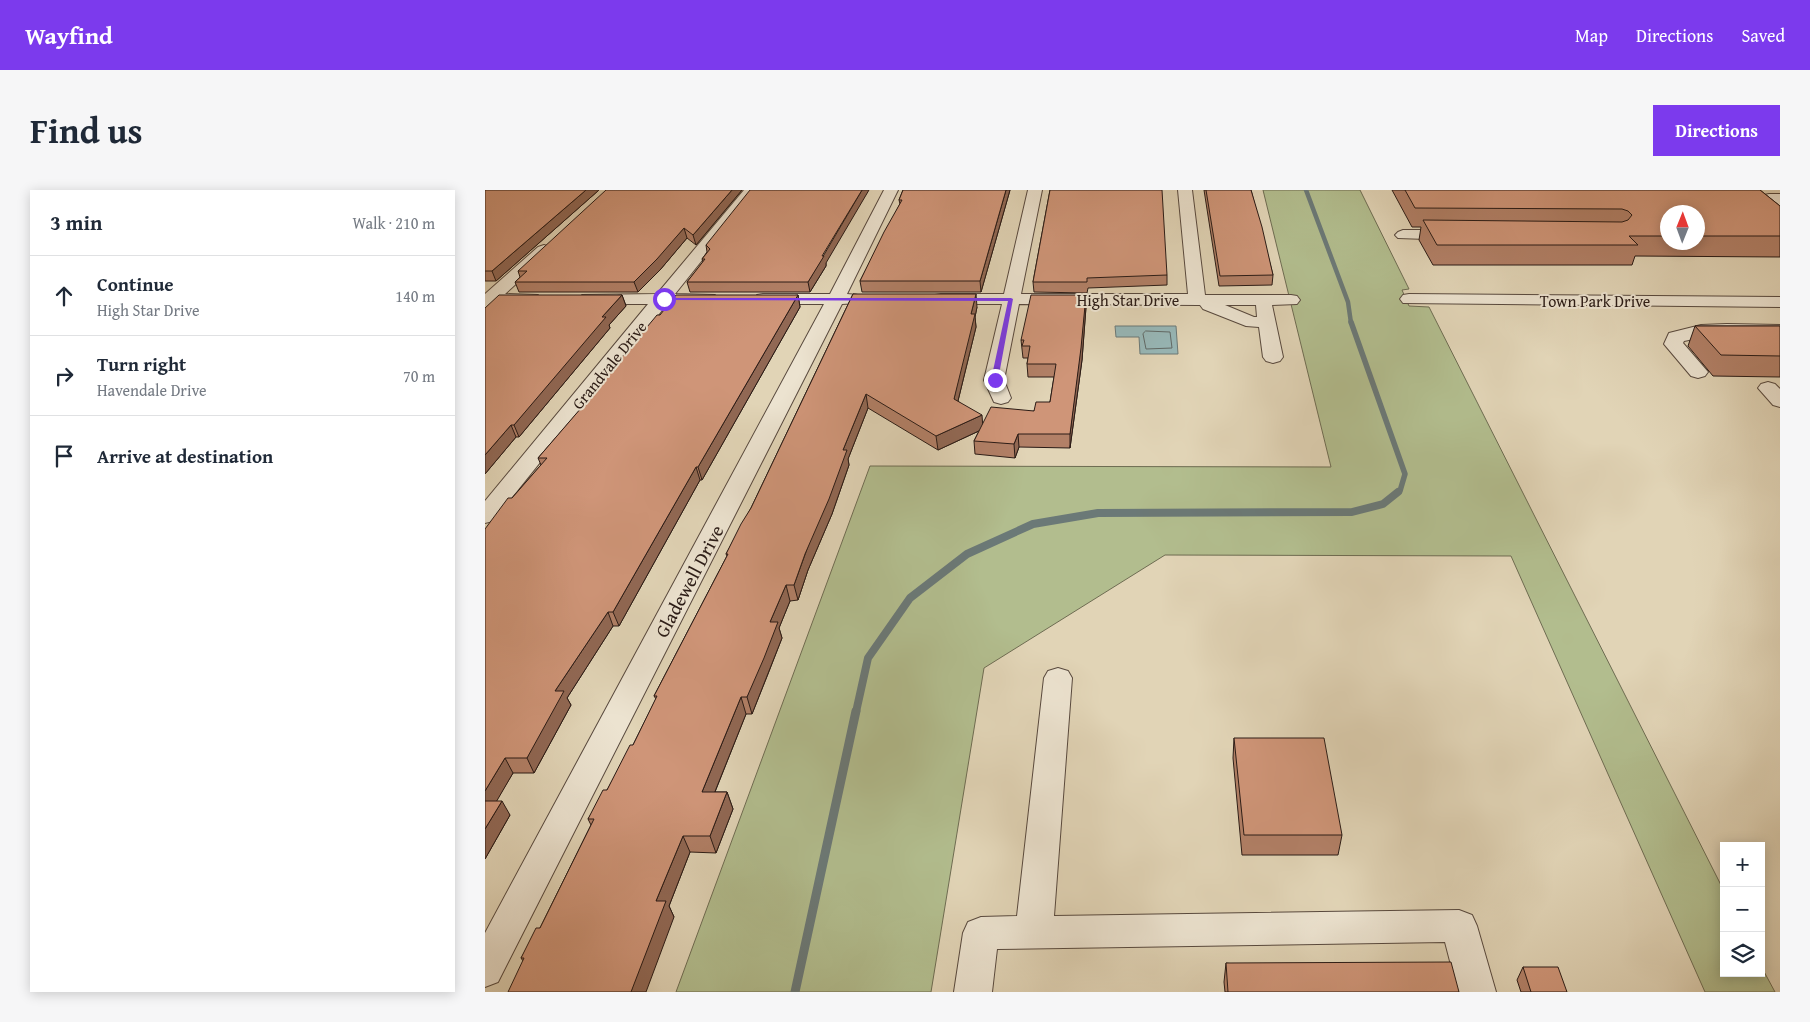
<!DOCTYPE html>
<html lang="en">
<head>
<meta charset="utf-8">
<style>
	body { margin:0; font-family:"Gentium Book Plus",serif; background:#f6f6f7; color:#1f2937 }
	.controls { position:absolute; right:15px; bottom:15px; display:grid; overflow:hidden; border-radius:0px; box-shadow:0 2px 12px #0003 }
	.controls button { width:45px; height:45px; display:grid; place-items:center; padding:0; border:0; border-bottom:1px solid #e0e1e3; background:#fff; color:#1f2937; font:25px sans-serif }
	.compass { position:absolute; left:1175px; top:15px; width:45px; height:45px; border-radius:50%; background:#fff; box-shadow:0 2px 12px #0003; rotate:1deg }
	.stop { position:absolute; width:15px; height:15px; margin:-11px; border:4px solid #7c3aed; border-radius:50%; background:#fff }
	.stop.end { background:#7c3aed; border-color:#fff; box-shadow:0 1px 5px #0008 }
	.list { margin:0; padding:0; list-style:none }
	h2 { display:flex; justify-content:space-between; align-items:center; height:65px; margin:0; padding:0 20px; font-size:21px }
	h2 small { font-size:16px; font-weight:400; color:#747a83 }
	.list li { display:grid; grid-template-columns:32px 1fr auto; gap:15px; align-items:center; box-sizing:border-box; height:80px; padding:0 20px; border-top:1px solid #e0e1e3 }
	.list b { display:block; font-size:19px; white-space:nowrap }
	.list p { margin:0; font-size:16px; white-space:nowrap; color:#747a83 }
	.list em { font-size:16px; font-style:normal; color:#747a83 }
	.icon { flex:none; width:28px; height:28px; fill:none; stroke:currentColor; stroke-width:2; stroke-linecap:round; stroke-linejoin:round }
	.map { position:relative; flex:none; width:1295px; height:802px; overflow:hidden; border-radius:0px }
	header { display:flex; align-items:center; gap:30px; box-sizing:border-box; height:70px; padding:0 25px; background:#7c3aed; color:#fff }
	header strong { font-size:24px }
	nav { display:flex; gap:28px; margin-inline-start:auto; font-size:18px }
	.intro { display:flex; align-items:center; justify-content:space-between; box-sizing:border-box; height:120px; padding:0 30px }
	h1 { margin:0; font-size:35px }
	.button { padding:12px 22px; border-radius:0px; background:#7c3aed; color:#fff; font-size:18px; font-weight:700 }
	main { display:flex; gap:30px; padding:0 30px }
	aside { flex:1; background:#fff; border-radius:0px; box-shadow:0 2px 12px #0003 }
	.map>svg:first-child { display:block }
	.green { fill:#b2bd8e; stroke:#6e6c52 }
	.water { fill:#97b7b7; stroke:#6b7977 }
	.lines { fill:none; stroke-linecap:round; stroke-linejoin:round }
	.shore { stroke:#606966; stroke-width:1 }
	.stream-far3 { stroke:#6b7977; stroke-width:4.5 }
	.stream-far2 { stroke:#6b7977; stroke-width:5.5 }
	.stream-far1 { stroke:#6b7977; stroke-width:8 }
	.stream { stroke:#6b7977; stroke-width:9 }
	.minor-casing { stroke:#58493e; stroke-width:2 }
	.minor { fill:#ece3d0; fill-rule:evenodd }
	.wall { fill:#b28067; stroke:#2a1b16; fill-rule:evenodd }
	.shaded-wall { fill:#916854; stroke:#2a1b16 }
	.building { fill:#cf9578; stroke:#2a1b16 }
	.route { fill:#7c3aed }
	.labels { text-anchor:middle; stroke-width:4; stroke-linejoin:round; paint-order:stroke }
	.far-street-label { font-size:16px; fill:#2a1b16; stroke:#ece3d0 }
	.street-label { font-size:19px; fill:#2a1b16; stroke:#ece3d0 }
</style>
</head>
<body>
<header>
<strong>Wayfind</strong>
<nav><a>Map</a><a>Directions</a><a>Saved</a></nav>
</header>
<div class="intro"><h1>Find us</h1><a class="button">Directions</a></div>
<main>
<aside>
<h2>3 min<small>Walk · 210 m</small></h2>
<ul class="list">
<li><svg class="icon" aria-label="ahead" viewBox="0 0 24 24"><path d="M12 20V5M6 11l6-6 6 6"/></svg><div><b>Continue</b><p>High Star Drive</p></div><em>140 m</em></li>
<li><svg class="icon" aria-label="right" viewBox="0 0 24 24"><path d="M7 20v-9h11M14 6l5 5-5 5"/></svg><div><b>Turn right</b><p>Havendale Drive</p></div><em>70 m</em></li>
<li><svg class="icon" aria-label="arrive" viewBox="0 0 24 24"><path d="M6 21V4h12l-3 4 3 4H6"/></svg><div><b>Arrive at destination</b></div></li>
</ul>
</aside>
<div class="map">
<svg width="1295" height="802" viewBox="0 0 1295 802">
	<rect width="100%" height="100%" fill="#e1d4b6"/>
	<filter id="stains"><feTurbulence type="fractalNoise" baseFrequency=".004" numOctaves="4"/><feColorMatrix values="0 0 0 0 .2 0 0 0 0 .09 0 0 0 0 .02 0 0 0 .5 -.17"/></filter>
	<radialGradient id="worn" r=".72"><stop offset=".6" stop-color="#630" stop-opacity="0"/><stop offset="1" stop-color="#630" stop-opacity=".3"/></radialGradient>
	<path class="green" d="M 778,0 L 875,0 L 924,99 L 917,100 L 924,116 L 944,117 L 1239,701 L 1239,783 L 1276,783 L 1276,776 L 1290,802 L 1220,802 L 1026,366 L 680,365 L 499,478 L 446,802 L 191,802 L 385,276 L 846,277 Z"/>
	<path class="water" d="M 630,136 L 691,136 L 693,164 L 655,164 L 654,147 L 631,147 Z"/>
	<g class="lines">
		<path class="shore" d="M 661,141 L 685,142 L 687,158 L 661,159 L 658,144 Z"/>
		<path class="stream-far3" d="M 821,0 L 863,112 L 866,133"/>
		<path class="stream-far2" d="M 866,132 L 920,284 L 915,301 L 912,303"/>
		<path class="stream-far1" d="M 371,522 L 383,468 L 425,408 L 482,364 L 548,334 L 613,323 L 867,322 L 898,314 L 913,302"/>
		<path class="stream" d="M 310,802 L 371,521"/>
		<g class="minor-casing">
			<path id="minor" d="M 259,0 L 273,0 L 190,104 L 230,105 L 233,109 L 230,113 L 182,114 L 8,331 L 0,333 L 0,311 L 163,114 L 103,114 L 97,113 L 94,109 L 97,105 L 172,104 Z
				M 399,0 L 413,0 L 362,104 L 373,105 L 376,109 L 373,113 L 357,114 L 13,792 L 0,797 L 0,743 L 339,114 L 278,114 L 272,113 L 269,109 L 272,105 L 278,104 L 345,104 Z
				M 543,0 L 557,0 L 536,104 L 703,104 L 693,0 L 707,0 L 720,105 L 806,105 L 812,106 L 815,110 L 812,114 L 787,115 L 798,167 L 795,171 L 788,173 L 781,171 L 778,167 L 774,137 L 761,136 L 718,119 L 715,115 L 534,114 L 519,190 L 526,208 L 523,212 L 516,214 L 509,212 L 499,190 L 517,114 L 456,114 L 450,113 L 447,109 L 450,105 L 456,104 L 519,104 ZM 740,115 L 771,115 L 772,127 L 769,127 Z
				M 1284,4 L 1295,4 L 1295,21 L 1290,20 L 1277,8 L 1279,5 Z
				M 918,40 L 970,40 L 975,42 L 978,45 L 975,48 L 970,50 L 913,48 L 910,45 L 913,42 Z
				M 59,55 L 65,57 L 67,60 L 65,63 L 20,104 L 53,105 L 56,109 L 53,113 L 9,114 L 0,118 L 0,104 L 53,57 Z
				M 924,104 L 1295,107 L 1295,117 L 918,113 L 915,109 L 918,105 Z
				M 1242,134 L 1295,135 L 1295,147 L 1229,145 L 1199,151 L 1198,153 L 1223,182 L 1220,186 L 1213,188 L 1206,186 L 1179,154 L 1184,143 L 1216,135 Z
				M 1283,192 L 1290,194 L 1295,199 L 1295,217 L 1288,215 L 1273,198 L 1276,194 Z
				M 573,478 L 583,481 L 587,488 L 569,726 L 974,720 L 987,725 L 992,736 L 1011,802 L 973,802 L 960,752 L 512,759 L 507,802 L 469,802 L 478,743 L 483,732 L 496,727 L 532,726 L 559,488 L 563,481 Z"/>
		</g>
		<use href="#minor" class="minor"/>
	</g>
	<path class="wall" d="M 0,0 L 114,0 L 11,91 L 0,91 Z
		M 257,0 L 211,55 L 202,48 L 175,80 L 153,102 L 34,102 L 30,92 L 35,87 L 33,81 Z
		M 418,0 L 525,0 L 496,102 L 377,102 L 375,91 L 415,14 L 414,10 Z
		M 565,0 L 682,85 L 682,95 L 603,98 L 602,103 L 549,102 L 548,92 Z
		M 719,0 L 766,0 L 788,85 L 787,95 L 734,96 Z
		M 907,0 L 1275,0 L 1295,16 L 1295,67 L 1150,66 L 1147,75 L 948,75 L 934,50 L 936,37 L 927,37 ZM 1182,22 L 1212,22 L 1212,52 L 1182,52 Z
		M 221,55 L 341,73 L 341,76 L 325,102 L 205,102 L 202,92 L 218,72 L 217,69 L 222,62 Z
		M 368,104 L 492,117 L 490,127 L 491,137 L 473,211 L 498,234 L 549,221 L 565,212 L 569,187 L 543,187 L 542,174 L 543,168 L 538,168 L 536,150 L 601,117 L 597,170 L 585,258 L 534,257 L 530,268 L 490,264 L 489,251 L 494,241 L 453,260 L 383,218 L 363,269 L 364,275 L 347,324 L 323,380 L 313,410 L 305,411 L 294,438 L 297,448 L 283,484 L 267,524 L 261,524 L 230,602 L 242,602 L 248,619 L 231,663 L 205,662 L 184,716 L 189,727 L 38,771 L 36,768 L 55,738 L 106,635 L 103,629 L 122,600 L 148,555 L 171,509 L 169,506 L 242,366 L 241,364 L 266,318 Z
		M 137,105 L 141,116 L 124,135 L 125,138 L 34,247 L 31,247 L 0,284 L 0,118 Z
		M 313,105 L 315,117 L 217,290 L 215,290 L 134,436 L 128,436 L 82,508 L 86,515 L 49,583 L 28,583 L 11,611 L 25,625 L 0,669 L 27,308 L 56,275 L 53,268 L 108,205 L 107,203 L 175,125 Z
		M 1210,136 L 1295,136 L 1295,187 L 1228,186 L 1203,156 Z
		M 749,548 L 857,645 L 853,665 L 757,665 L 748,568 Z
		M 741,773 L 974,802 L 740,802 L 739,792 Z
		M 1038,777 L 1082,802 L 1036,802 L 1032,790 Z"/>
	<path class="shaded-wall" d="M 101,0 L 114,0 L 11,91 L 7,81 Z
		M 247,0 L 257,0 L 211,55 L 208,45 Z
		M 377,0 L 384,0 L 341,73 L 341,76 L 325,102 L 323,92 Z
		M 521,0 L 525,0 L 496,102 L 495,91 Z
		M 199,38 L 202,48 L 175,80 L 153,102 L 149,92 Z
		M 491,104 L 492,117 L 490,127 L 491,137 L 470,223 L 469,209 L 486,124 Z
		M 137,105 L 141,116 L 124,135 L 125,138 L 34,247 L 29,235 L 117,127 Z
		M 313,105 L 315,117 L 217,290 L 213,277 Z
		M 601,105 L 601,117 L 597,170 L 585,258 L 585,244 Z
		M 381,204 L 383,218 L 363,269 L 364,275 L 347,324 L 323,380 L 313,410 L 309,395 L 358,260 Z
		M 497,225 L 498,239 L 453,260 L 451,246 Z
		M 26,235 L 31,247 L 0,284 L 0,265 Z
		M 533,244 L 534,257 L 530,268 L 529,254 Z
		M 211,277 L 215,290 L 134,436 L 128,422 Z
		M 301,395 L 305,411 L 294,438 L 297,448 L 267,524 L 262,507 L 285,432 Z
		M 123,422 L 128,436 L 82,508 L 86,515 L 49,583 L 42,568 L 70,501 Z
		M 256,507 L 261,524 L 223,619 L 217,602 Z
		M 20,568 L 28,583 L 3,626 L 0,621 L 0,601 Z
		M 242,602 L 248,619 L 231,663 L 225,646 Z
		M 17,611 L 25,625 L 0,669 L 0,639 Z
		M 198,646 L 205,662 L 184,716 L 189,727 L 161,802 L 146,802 L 171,711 Z"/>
	<path class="building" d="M 0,0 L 101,0 L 7,81 L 0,81 Z
		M 121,0 L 247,0 L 208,45 L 199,38 L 172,69 L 149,92 L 30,92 L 42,81 L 33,81 Z
		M 265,0 L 377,0 L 337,66 L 339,66 L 323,92 L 202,92 L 220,69 L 217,69 L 225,59 L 221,55 Z
		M 418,0 L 521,0 L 495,91 L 375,91 L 399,42 L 417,10 L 414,10 Z
		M 565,0 L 677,0 L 682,85 L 602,88 L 602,92 L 548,92 Z
		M 721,0 L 766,0 L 777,37 L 788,85 L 735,86 Z
		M 920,0 L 1275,0 L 1295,16 L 1295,46 L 1212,46 L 1212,22 L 1182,22 L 1182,46 L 1144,46 L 1153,55 L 952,55 L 938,30 L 1137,32 L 1143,30 L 1147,25 L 1143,21 L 1137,19 L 930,18 Z
		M 368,104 L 491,104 L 486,124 L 490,124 L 469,209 L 497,225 L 451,246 L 381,204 L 358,260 L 362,260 L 344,309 L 320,364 L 309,395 L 301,395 L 285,432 L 293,432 L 279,468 L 262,507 L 256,507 L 217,602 L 242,602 L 225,646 L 198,646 L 171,711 L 181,711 L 146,802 L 23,802 L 39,768 L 36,768 L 51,738 L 55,738 L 109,629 L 103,629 L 118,600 L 122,600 L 145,555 L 148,555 L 172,506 L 169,506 L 243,364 L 241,364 L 256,334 L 266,318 Z
		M 14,105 L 137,105 L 117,127 L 121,127 L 29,235 L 26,235 L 0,265 L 0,118 Z
		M 191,105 L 313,105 L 213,277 L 211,277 L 128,422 L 123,422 L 70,501 L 79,501 L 42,568 L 20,568 L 0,601 L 0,339 L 23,308 L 27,308 L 62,268 L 53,268 L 109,203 L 107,203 L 172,125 L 175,125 Z
		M 546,105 L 601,105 L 596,158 L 585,244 L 533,244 L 529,254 L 489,251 L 506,217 L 549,221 L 551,212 L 565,212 L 571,174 L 542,174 L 545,156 L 537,156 L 539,150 L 536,150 Z
		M 1210,136 L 1295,136 L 1295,166 L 1236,165 Z
		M 749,548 L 839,548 L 857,645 L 759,645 Z
		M 0,611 L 17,611 L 0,639 Z
		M 966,772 L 974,802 L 743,802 L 741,773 Z
		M 1038,777 L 1073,777 L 1082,802 L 1046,802 Z"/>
	<path class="route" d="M 177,108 L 526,108 L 528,109 L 513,190 L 510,192 L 506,190 L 523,111 L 179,110 Z"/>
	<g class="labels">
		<g class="far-street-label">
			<text x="643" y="116">High Star Drive</text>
			<text x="1110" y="117">Town Park Drive</text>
			<text transform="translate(124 175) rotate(-51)" y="6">Grandvale Drive</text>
		</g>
		<g class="street-label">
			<text transform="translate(204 391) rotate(-62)" y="7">Gladewell Drive</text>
		</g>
	</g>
	<rect width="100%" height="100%" filter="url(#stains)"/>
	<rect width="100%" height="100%" fill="url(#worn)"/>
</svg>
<div class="controls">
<button>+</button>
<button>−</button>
<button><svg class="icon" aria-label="layers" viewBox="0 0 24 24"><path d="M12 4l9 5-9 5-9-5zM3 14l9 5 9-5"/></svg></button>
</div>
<svg class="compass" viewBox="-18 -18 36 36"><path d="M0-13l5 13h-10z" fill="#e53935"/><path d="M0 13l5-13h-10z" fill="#747a83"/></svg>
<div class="stop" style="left:179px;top:109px"></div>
<div class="stop end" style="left:510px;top:190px"></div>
</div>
</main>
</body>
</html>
